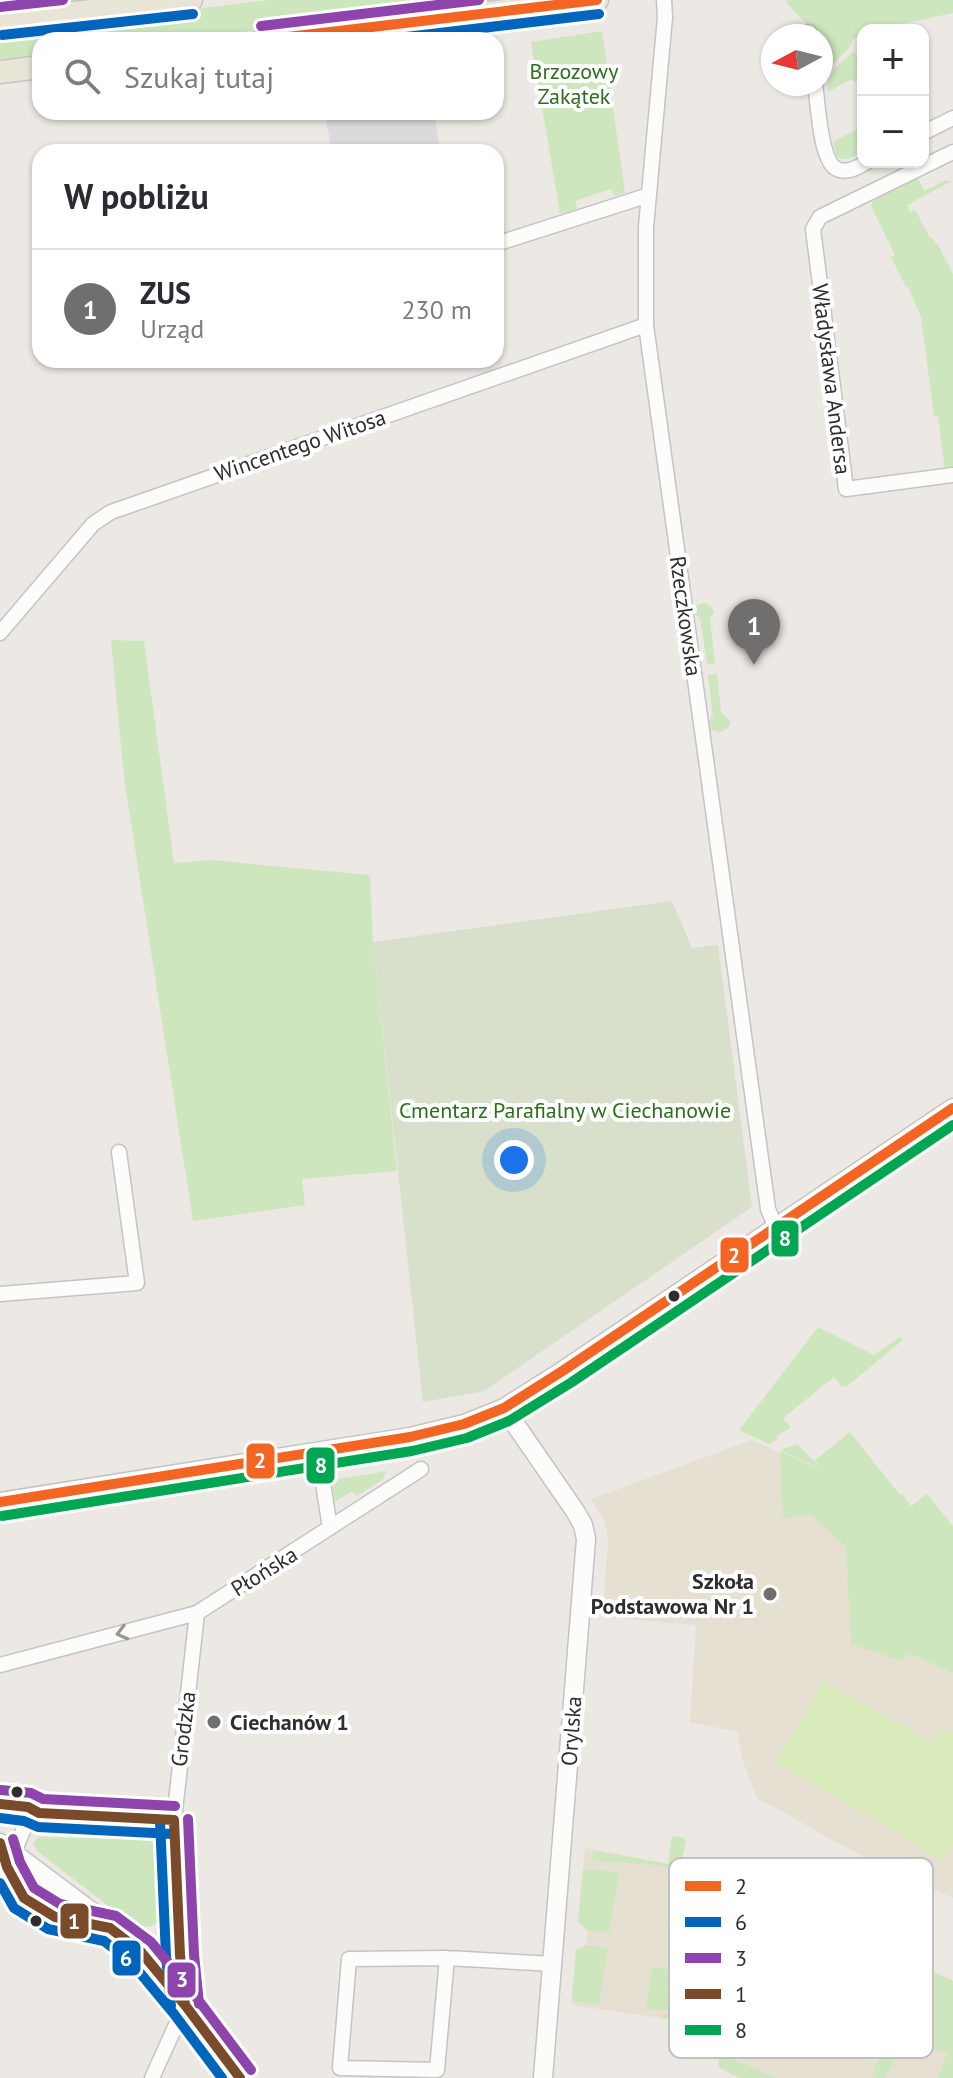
<!DOCTYPE html>
<html lang="pl">
<head>
<meta charset="utf-8">
<style>
	body { margin:0; font-family:"PT Sans",sans-serif; background:#f7f7f7; color:#2b2b33 }
	.controls { position:absolute; right:24px; top:24px; display:grid; overflow:hidden; border-radius:16px; box-shadow:0 2px 6px #0004 }
	.controls button { width:72px; height:72px; display:grid; place-items:center; padding:0; border:0; border-bottom:2px solid #e1e1e2; background:#fff; color:#2b2b33; font:40px sans-serif }
	.compass { position:absolute; left:761px; top:24px; width:72px; height:72px; border-radius:50%; background:#fff; box-shadow:0 2px 6px #0004; rotate:263deg }
	.you { position:absolute; left:514px; top:1160px; width:28px; height:28px; margin:-20px; border:6px solid #fff; border-radius:50%; background:#1a73e8; box-shadow:0 0 0 12px #1a73e833 }
	.badge { display:grid; place-items:center; width:52px; height:52px; border-radius:50%; background:#706f6e; color:#fff; font-size:26px; font-weight:700 }
	.pin { position:absolute; translate:-50% -66px; filter:drop-shadow(0 2px 4px #0008) }
	.pin::after { content:''; position:absolute; top:42px; width:28px; height:24px; background:inherit; clip-path:polygon(0 0,100% 0,50% 100%) }
	.list { margin:0; padding:0; list-style:none }
	h2 { display:flex; justify-content:space-between; align-items:center; height:104px; margin:0; padding:0 32px; font-size:34px }
	h2 small { font-size:26px; font-weight:400; color:#7c7c81 }
	.list li { display:grid; grid-template-columns:52px 1fr auto; gap:24px; align-items:center; box-sizing:border-box; height:120px; padding:0 32px; border-top:2px solid #e1e1e2 }
	.list b { display:block; font-size:30px; white-space:nowrap }
	.list p { margin:0; font-size:26px; white-space:nowrap; color:#7c7c81 }
	.list em { font-size:26px; font-style:normal; color:#7c7c81 }
	.icon { flex:none; width:44px; height:44px; fill:none; stroke:currentColor; stroke-width:2; stroke-linecap:round; stroke-linejoin:round }
	.map { position:relative; flex:none; width:953px; height:2078px; overflow:hidden }
	.search { position:absolute; background:#fff; box-shadow:0 2px 6px #0004; left:32px; top:32px; width:472px; height:88px; display:flex; align-items:center; gap:20px; box-sizing:border-box; padding:0 28px; border-radius:24px; color:#7c7c81; font-size:30px }
	.panel { position:absolute; background:#fff; box-shadow:0 2px 6px #0004; left:32px; top:144px; width:472px; height:224px; border-radius:24px }
	.map>svg:first-child { display:block }
	.industrial { fill:#dcd9db }
	.education { fill:#e6e0d3 }
	.green { fill:#cee6be }
	.cemetery { fill:#d8e0cc }
	.pitch { fill:#d9eabb }
	.lines { fill:none; stroke-linecap:round; stroke-linejoin:round }
	.minor-casing { stroke:#c5c4c5; stroke-width:17 }
	.tertiary-casing { stroke:#c5c4c5; stroke-width:21 }
	.primary-casing { stroke:#c6c5c4; stroke-width:25 }
	.minor { stroke:#fcfcfb; stroke-width:14 }
	.tertiary { stroke:#fcfcfb; stroke-width:18 }
	.primary { stroke:#e8e4d6; stroke-width:22 }
	.bus-1-casing { stroke:#fff; stroke-width:16 }
	.bus-2-casing { stroke:#fff; stroke-width:16 }
	.bus-3-casing { stroke:#fff; stroke-width:16 }
	.bus-4-casing { stroke:#fff; stroke-width:16 }
	.bus-5-casing { stroke:#fff; stroke-width:16 }
	.bus-1 { stroke:#f26522; stroke-width:10 }
	.bus-2 { stroke:#0065bd; stroke-width:10 }
	.bus-3 { stroke:#8e44ad; stroke-width:10 }
	.bus-4 { stroke:#7a4b2a; stroke-width:10 }
	.bus-5 { stroke:#00a651; stroke-width:10 }
	.oneway { stroke:#959594 }
	.bus-dot { fill:#2e2e2e; stroke:#fff; stroke-width:3 }
	.poi-dot { fill:#706f6e; stroke:#fff; stroke-width:3 }
	.labels { text-anchor:middle; stroke-width:8; stroke-linejoin:round; paint-order:stroke }
	.park-label { font-size:22px; fill:#2c6e1b; stroke:#fff }
	.street-label { font-size:22px; fill:#2e2e2e; stroke:#fff }
	.poi-label { font-size:22px; font-weight:bold; fill:#2e2e2e; stroke:#fff; text-anchor:end }
	.key { fill:#fff; stroke:#c0c0c0; stroke-width:2 }
	.key-label { font-size:22px; fill:#2e2e2e }
	.line-badge { stroke:#fff; stroke-width:3 }
	.badge-label { font-size:22px; text-anchor:middle; font-weight:bold; fill:#fff }
</style>
</head>
<body>
<div class="map">
<svg width="953" height="2078" viewBox="0 0 953 2078">
	<rect width="100%" height="100%" fill="#ece8e4"/>
	<path class="industrial" d="M 325,112 L 434,112 L 440,152 L 332,152 Z"/>
	<path class="education" d="M 752,1440 L 953,1531 L 910,1654 L 953,1673 L 953,1898 L 869,1860 L 757,1798 L 744,1764 L 737,1732 L 690,1722 L 696,1625 L 603,1617 L 608,1542 L 605,1521 L 591,1499 Z
		M 585,1848 L 667,1864 L 733,1881 L 782,1901 L 953,1981 L 953,2078 L 739,2078 L 718,2067 L 723,2027 L 571,2005 L 576,1950 L 586,1945 L 588,1931 L 578,1922 Z"/>
	<path class="green" d="M 269,0 L 503,0 L 174,40 L 40,40 L 40,56 L 0,61 L 0,33 Z
		M 793,0 L 953,0 L 953,13 L 901,24 L 882,30 L 863,30 L 863,36 L 853,39 C 847,61 819,59 824,95 L 821,96 L 821,36 L 813,36 L 812,30 L 785,1 Z
		M 602,31 L 625,193 L 615,196 L 611,189 L 575,201 L 577,209 L 560,214 L 531,42 Z
		M 854,52 L 857,55 L 863,54 L 863,79 L 854,82 L 852,79 L 828,92 C 826,73 840,62 854,52 Z
		M 863,126 L 863,152 C 853,157 846,163 836,156 L 833,142 Z
		M 918,178 L 924,191 L 946,180 L 952,181 L 907,205 L 910,212 L 914,210 L 917,213 L 930,238 L 932,237 L 935,243 L 937,243 L 953,274 L 953,469 L 945,470 L 938,416 L 934,416 L 921,317 L 908,287 L 906,287 L 891,257 L 895,255 L 871,206 L 874,199 Z
		M 705,603 L 711,606 L 714,613 L 710,619 L 715,663 L 707,664 L 700,619 L 694,613 L 693,610 L 698,605 Z
		M 111,640 L 144,641 L 174,863 L 210,860 L 370,875 L 373,942 L 397,1171 L 302,1179 L 305,1205 L 193,1221 L 124,778 Z
		M 717,674 L 721,712 L 731,722 L 728,728 L 720,732 L 711,730 L 708,722 L 713,716 L 708,675 Z
		M 818,1327 L 874,1355 L 900,1337 L 903,1340 L 846,1387 L 841,1386 L 834,1377 L 783,1418 L 791,1428 L 776,1436 L 778,1439 L 769,1444 L 739,1430 Z
		M 850,1432 L 900,1495 L 902,1494 L 911,1506 L 927,1494 L 953,1526 L 953,1673 L 910,1654 L 899,1660 L 851,1644 L 846,1547 L 811,1515 L 783,1518 L 780,1451 L 838,1477 L 780,1450 L 797,1444 L 814,1461 Z
		M 387,1471 L 382,1480 L 357,1496 L 352,1491 L 335,1502 L 332,1485 L 340,1479 Z
		M 672,1836 L 684,1838 L 686,1841 L 680,1868 L 733,1881 L 782,1901 L 953,1981 L 953,2078 L 937,2078 L 947,2054 L 905,2036 L 886,2078 L 872,2078 L 874,2073 L 873,2072 L 917,1969 L 751,1890 L 656,1865 L 593,1861 L 593,1850 L 668,1864 Z
		M 39,1837 L 158,1840 L 164,1843 L 163,1918 C 150,1930 144,1928 129,1922 L 37,1851 L 33,1843 Z
		M 583,1869 L 619,1872 L 609,1933 L 588,1931 L 578,1922 Z
		M 746,1934 L 769,1947 L 769,1949 L 806,1967 L 779,2025 L 746,2010 L 741,2020 L 667,2010 L 646,2009 L 652,1967 L 729,1979 L 736,1935 Z
		M 586,1945 L 608,1948 L 599,2005 L 572,2001 L 576,1950 Z
		M 667,2015 L 734,2025 L 723,2055 L 777,2078 L 739,2078 L 718,2067 L 723,2027 L 659,2018 Z"/>
	<path class="cemetery" d="M 672,901 L 692,948 L 718,945 L 752,1207 L 484,1391 L 423,1402 L 373,942 Z"/>
	<path class="pitch" d="M 823,1681 L 933,1743 L 943,1728 L 953,1734 L 953,1844 L 942,1861 L 883,1824 L 776,1763 Z"/>
	<g class="lines">
		<g class="minor-casing">
			<path id="minor" d="M 664,0 L 665,17 L 646,227 L 646,325 L 768,1209 L 776,1228
				M 809,32 L 809,36
				M 815,84 C 818,102 820,162 837,169 C 847,174 858,167 867,162
				M 923,133 L 953,118
				M 953,152 L 820,217 L 813,229 L 846,489 L 953,475
				M 496,244 L 649,195
				M 0,633 L 93,524 L 111,512 L 646,325
				M 0,1294 L 137,1283 L 119,1152
				M 318,1452 L 330,1528
				M 0,1665 L 197,1613 L 421,1469
				M 0,1804 L 28,1807 L 39,1813 L 174,1820
				M 0,1885 L 28,1819 L 39,1813
				M 447,1958 L 437,2070 L 340,2068 L 349,1959 L 447,1958 L 553,1964
				M 152,2078 L 185,2005 L 180,1955 L 174,1820 L 197,1613"/>
		</g>
		<g class="tertiary-casing">
			<path id="tertiary" d="M 504,1408 L 575,1511 L 583,1525 L 586,1539 L 543,2078
				M 0,1502 L 410,1437 L 464,1424 L 504,1408 L 564,1370 L 953,1108
				M 0,1843 L 96,1915 L 141,1952 L 185,2005 L 240,2078"/>
		</g>
		<g class="primary-casing">
			<path id="primary" d="M 0,21 L 191,0
				M 263,40 L 597,0
				M 0,72 L 40,67"/>
		</g>
		<use href="#minor" class="minor"/>
		<use href="#tertiary" class="tertiary"/>
		<use href="#primary" class="primary"/>
		<g class="bus-1-casing">
			<path id="bus-1" d="M 263,40 L 597,0
				M 0,1502 L 410,1437 L 464,1424 L 504,1408 L 564,1370 L 953,1108"/>
		</g>
		<g class="bus-2-casing">
			<path id="bus-2" d="M 2,35 L 193,14
				M 381,40 L 599,14
				M 0,1818 L 24,1821 L 38,1827 L 173,1834
				M 160,1821 L 166,1956 L 171,2006
				M 0,1883 L 14,1908 L 48,1929 L 104,1941 L 131,1962 L 174,2014 L 222,2078"/>
		</g>
		<g class="bus-3-casing">
			<path id="bus-3" d="M 0,7 L 63,0
				M 261,26 L 479,0
				M 1,1790 L 31,1793 L 43,1799 L 175,1806
				M 188,1819 L 194,1954 L 199,2004
				M 13,1839 L 20,1862 L 34,1888 L 60,1904 L 116,1916 L 151,1942 L 196,1997 L 251,2070"/>
		</g>
		<g class="bus-4-casing">
			<path id="bus-4" d="M 0,1804 L 28,1807 L 39,1813 L 174,1820
				M 174,1820 L 180,1955 L 185,2005
				M 0,1843 L 7,1867 L 24,1898 L 55,1917 L 110,1928 L 141,1952 L 185,2005 L 240,2078"/>
		</g>
		<g class="bus-5-casing">
			<path id="bus-5" d="M 2,1516 L 412,1451 L 467,1438 L 509,1421 L 572,1382 L 953,1125"/>
		</g>
		<use href="#bus-1" class="bus-1"/>
		<use href="#bus-2" class="bus-2"/>
		<use href="#bus-3" class="bus-3"/>
		<use href="#bus-4" class="bus-4"/>
		<use href="#bus-5" class="bus-5"/>
	</g>
	<defs><path id="oneway-chevron" d="M-2-3.5L2.5 0L-2 3.5" fill="none" stroke-width="1.6" stroke-linecap="round" stroke-linejoin="round" transform="scale(2)"/></defs>
	<use class="oneway" href="#oneway-chevron" transform="translate(122 1633) rotate(165)"/>
	<g class="bus-dot">
		<circle cx="674" cy="1296" r="7"/>
		<circle cx="17" cy="1792" r="7"/>
		<circle cx="36" cy="1921" r="7"/>
	</g>
	<g class="poi-dot">
		<circle cx="770" cy="1594" r="8"/>
		<circle cx="214" cy="1722" r="8"/>
	</g>
	<g class="labels">
		<g class="park-label">
			<text x="574" y="79">Brzozowy<tspan x="574" dy="25">Zakątek</tspan></text>
			<text x="565" y="1118">Cmentarz Parafialny w Ciechanowie</text>
		</g>
		<g class="street-label">
			<text transform="translate(832 379) rotate(83)" y="8">Władysława Andersa</text>
			<text transform="translate(300 445) rotate(-19)" y="8">Wincentego Witosa</text>
			<text transform="translate(686 616) rotate(82)" y="8">Rzeczkowska</text>
			<text transform="translate(264 1571) rotate(-32)" y="8">Płońska</text>
			<text transform="translate(183 1729) rotate(-83)" y="8">Grodzka</text>
			<text transform="translate(571 1731) rotate(-86)" y="8">Orylska</text>
		</g>
		<g class="poi-label">
			<text x="754" y="1589">Szkoła<tspan x="754" dy="25">Podstawowa Nr 1</tspan></text>
			<text x="230" y="1730" text-anchor="start">Ciechanów 1</text>
		</g>
	</g>
	<rect x="669" y="1858" width="264" height="200" rx="12" class="key"/>
	<rect x="685" y="1881" width="36" height="10" fill="#f26522"/>
	<rect x="685" y="1917" width="36" height="10" fill="#0065bd"/>
	<rect x="685" y="1953" width="36" height="10" fill="#8e44ad"/>
	<rect x="685" y="1989" width="36" height="10" fill="#7a4b2a"/>
	<rect x="685" y="2025" width="36" height="10" fill="#00a651"/>
	<g class="key-label">
		<text x="735" y="1894">2</text>
		<text x="735" y="1930">6</text>
		<text x="735" y="1966">3</text>
		<text x="735" y="2002">1</text>
		<text x="735" y="2038">8</text>
	</g>
	<g class="line-badge">
		<rect x="770" y="1219" width="30" height="39" rx="8" fill="#00a651"/>
		<rect x="719" y="1236" width="31" height="38" rx="8" fill="#f26522"/>
		<rect x="245" y="1442" width="31" height="38" rx="8" fill="#f26522"/>
		<rect x="305" y="1446" width="31" height="39" rx="8" fill="#00a651"/>
		<rect x="59" y="1902" width="31" height="38" rx="8" fill="#7a4b2a"/>
		<rect x="111" y="1939" width="31" height="38" rx="8" fill="#0065bd"/>
		<rect x="166" y="1961" width="31" height="38" rx="8" fill="#8e44ad"/>
	</g>
	<g class="badge-label">
		<text x="785" y="1246">8</text>
		<text x="734" y="1263">2</text>
		<text x="260" y="1468">2</text>
		<text x="321" y="1473">8</text>
		<text x="74" y="1929">1</text>
		<text x="126" y="1966">6</text>
		<text x="182" y="1987">3</text>
	</g>
</svg>
<div class="controls">
<button>+</button>
<button>−</button>
</div>
<svg class="compass" viewBox="-18 -18 36 36"><path d="M0-13l5 13h-10z" fill="#e53935"/><path d="M0 13l5-13h-10z" fill="#7c7c81"/></svg>
<div class="you"></div>
<div class="pin badge" style="left:754px;top:665px">1</div>
<div class="search"><svg class="icon" aria-label="search" viewBox="0 0 24 24"><circle cx="10" cy="10" r="6"/><path d="M15 15l6 6"/></svg>Szukaj tutaj</div>
<section class="panel">
<h2>W pobliżu<small></small></h2>
<ul class="list">
<li><span class="badge">1</span><div><b>ZUS</b><p>Urząd</p></div><em>230 m</em></li>
</ul>
</section>
</div>
</body>
</html>
